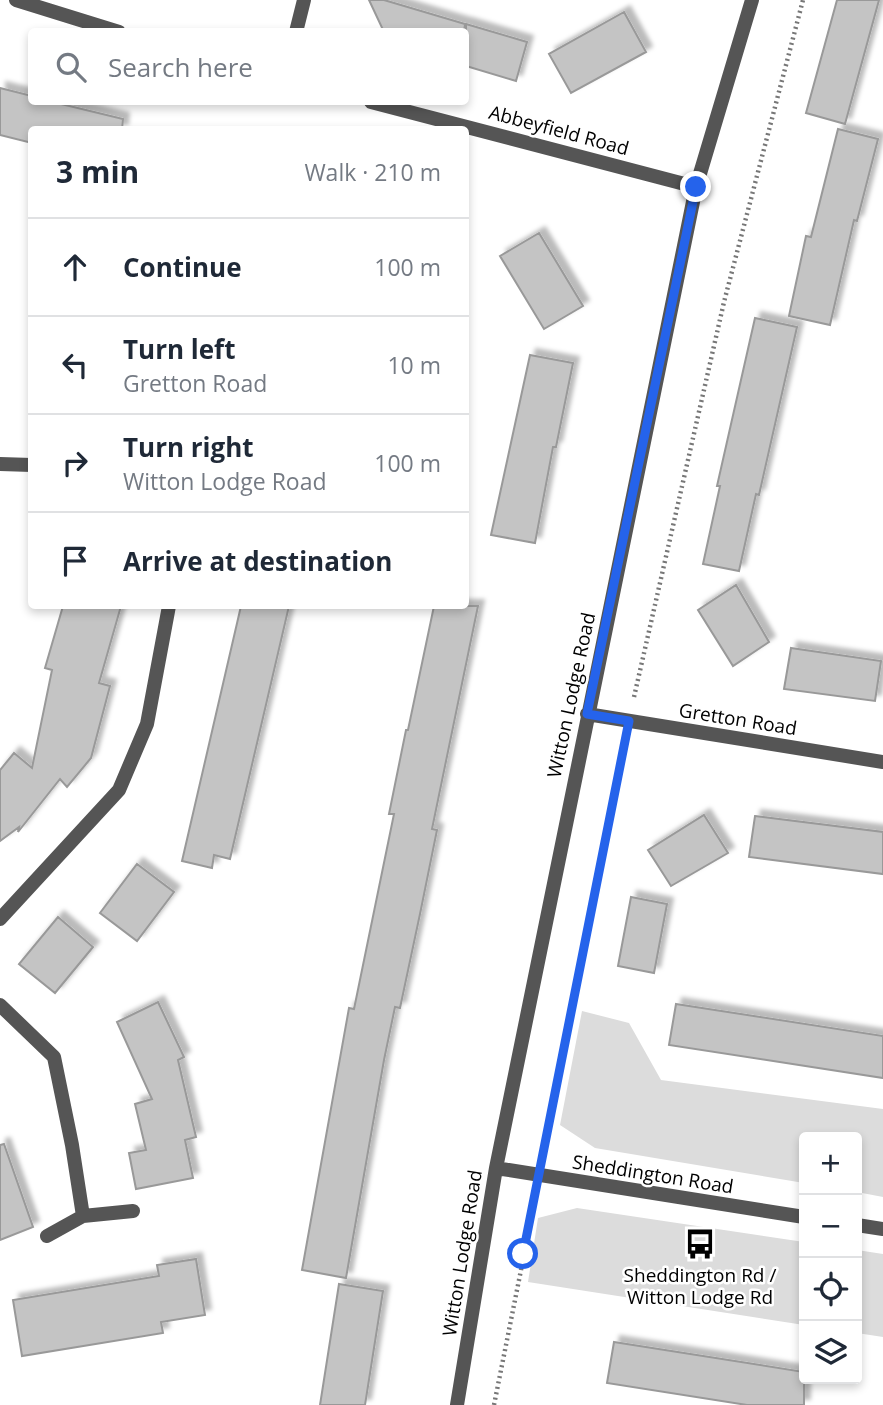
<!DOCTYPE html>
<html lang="en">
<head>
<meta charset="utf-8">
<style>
	body { margin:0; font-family:"Open Sans",sans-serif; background:#f2f2f3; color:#1f2937 }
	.controls { position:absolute; right:21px; bottom:21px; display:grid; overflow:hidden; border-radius:7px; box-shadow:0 4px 10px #0003 }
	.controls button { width:63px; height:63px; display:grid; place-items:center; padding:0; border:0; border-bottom:2px solid #e0e1e3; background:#fff; color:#1f2937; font:35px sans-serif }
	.stop { position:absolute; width:21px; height:21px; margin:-16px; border:5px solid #2563eb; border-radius:50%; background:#fff }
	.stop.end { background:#2563eb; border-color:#fff; box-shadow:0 2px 7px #0008 }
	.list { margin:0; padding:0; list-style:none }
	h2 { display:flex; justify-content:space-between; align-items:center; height:91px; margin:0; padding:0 28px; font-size:30px }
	h2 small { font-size:23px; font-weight:400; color:#747a83 }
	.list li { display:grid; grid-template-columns:46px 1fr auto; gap:21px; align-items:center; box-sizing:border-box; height:98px; padding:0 28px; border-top:2px solid #e0e1e3 }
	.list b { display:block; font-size:26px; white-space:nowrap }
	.list p { margin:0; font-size:23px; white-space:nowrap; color:#747a83 }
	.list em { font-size:23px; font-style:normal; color:#747a83 }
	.icon { flex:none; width:38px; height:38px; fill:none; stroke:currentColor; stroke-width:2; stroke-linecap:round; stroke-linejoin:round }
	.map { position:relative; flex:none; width:883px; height:1405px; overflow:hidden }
	.search { position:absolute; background:#fff; box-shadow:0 4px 10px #0003; left:28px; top:28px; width:441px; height:77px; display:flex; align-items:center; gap:18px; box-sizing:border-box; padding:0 24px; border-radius:7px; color:#747a83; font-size:26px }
	.panel { position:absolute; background:#fff; box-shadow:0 4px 10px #0003; left:28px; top:126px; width:441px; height:483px; border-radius:7px }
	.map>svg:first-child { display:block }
	.green { fill:#dcdcdc }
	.building { fill:#c4c4c4; stroke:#999; stroke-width:2; filter:url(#shadow) }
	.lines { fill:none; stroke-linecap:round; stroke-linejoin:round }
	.path { stroke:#777; stroke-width:4.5; stroke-dasharray:2 3.5; stroke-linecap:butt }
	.street { stroke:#555; stroke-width:14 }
	.route { stroke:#2563eb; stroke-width:9 }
	.labels { text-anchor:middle; stroke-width:5; stroke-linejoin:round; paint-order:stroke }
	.street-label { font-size:19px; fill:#000; stroke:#fff }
	.poi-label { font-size:19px; fill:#000; stroke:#fff }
</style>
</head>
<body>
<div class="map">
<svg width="883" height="1405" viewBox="0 0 883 1405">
	<defs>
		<filter id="shadow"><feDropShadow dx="6" dy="-6" stdDeviation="2" flood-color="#0004"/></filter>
	</defs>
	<rect width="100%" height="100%" fill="#fff"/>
	<path class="green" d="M 582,1011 L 629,1023 L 661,1080 L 883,1109 L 883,1197 L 857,1192 L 857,1137 L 804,1137 L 804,1183 L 595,1148 L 560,1125 Z
		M 577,1208 L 804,1242 L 804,1325 L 528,1282 L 538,1218 Z
		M 857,1250 L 883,1254 L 883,1337 L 857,1333 Z"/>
	<path class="building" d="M 369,0 L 384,0 L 465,24 L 464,32 L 384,32 Z
		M 837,0 L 879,0 L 845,124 L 806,113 Z
		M 624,12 L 646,52 L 571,93 L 549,54 Z
		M 466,24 L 527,42 L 516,81 L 466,66 Z
		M 0,88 L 32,96 L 32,102 L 53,102 L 123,119 L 122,130 L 32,130 L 32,143 L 0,135 Z
		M 838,129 L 878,139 L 857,221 L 854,220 L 830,325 L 789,316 L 806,236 L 811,237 Z
		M 539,233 L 583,306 L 544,329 L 500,256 Z
		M 755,318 L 797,327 L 759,495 L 756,494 L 739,571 L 703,564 L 720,486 L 717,486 Z
		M 530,355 L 573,363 L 556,447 L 553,447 L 535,543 L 491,535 Z
		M 736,585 L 769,642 L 733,666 L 698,610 Z
		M 63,606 L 121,606 L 99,683 L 110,686 L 91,758 L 67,787 L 60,779 L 18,832 L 19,827 L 0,841 L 0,770 L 14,753 L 32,768 L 52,670 L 45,668 Z
		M 241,606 L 289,606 L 230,859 L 214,855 L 212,868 L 182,861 Z
		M 434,606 L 478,606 L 432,829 L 437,830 L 420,914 L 400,1008 L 395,1007 L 384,1060 L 346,1278 L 302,1270 L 349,1008 L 354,1009 L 394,814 L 389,814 L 406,730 L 408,730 Z
		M 791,648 L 881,661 L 875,701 L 784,689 Z
		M 704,815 L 728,853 L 671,886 L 648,850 Z
		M 755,816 L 883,832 L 883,874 L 749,857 Z
		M 137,864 L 174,892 L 137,941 L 100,913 Z
		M 631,897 L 667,904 L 654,973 L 618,966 Z
		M 58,917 L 93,947 L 55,993 L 19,964 Z
		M 158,1002 L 184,1057 L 178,1060 L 196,1137 L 185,1140 L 193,1178 L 136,1189 L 129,1153 L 146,1150 L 135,1104 L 152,1099 L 117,1022 Z
		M 676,1004 L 883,1036 L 883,1078 L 669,1045 Z
		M 4,1144 L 33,1227 L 0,1240 L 0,1145 Z
		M 196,1259 L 205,1315 L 161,1322 L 163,1333 L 22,1356 L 13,1300 L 159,1276 L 157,1265 Z
		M 339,1284 L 383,1291 L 365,1405 L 320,1405 Z
		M 614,1342 L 804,1372 L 804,1405 L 747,1405 L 607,1383 Z"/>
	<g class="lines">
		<path class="path" d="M 634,697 L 724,302 L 803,0
			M 545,1150 L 624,743
			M 494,1405 L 535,1200"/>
		<path class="street" d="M 16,0 L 119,32
			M 296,32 L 304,0
			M 371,102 L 696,187
			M 0,464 L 32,465
			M 587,714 L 883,762
			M 0,919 L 119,790 L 147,724 L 169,606
			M 0,1005 L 54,1057 L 72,1145 L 83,1216 L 47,1236
			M 496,1168 L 804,1217
			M 83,1216 L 133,1211
			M 857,1225 L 883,1229
			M 457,1405 L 496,1168 L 696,187 L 752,0"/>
	</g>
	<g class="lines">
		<path class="route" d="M 523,1254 L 629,721 L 587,714 L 696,187"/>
	</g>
	<defs>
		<g id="bus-bare" transform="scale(2.415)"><path d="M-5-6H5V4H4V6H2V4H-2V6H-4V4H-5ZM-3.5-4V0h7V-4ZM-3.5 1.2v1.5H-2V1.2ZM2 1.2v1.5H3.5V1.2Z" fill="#000" stroke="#fff" stroke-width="2.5" paint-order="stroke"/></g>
	</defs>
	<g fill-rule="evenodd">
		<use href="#bus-bare" x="700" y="1244"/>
	</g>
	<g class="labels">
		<g class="street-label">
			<text transform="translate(559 130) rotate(15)" y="7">Abbeyfield Road</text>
			<text transform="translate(571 695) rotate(-78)" y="7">Witton Lodge Road</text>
			<text transform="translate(738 719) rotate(9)" y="7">Gretton Road</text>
			<text transform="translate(653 1174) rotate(9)" y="7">Sheddington Road</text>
			<text transform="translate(462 1253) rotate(-81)" y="7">Witton Lodge Road</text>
		</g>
		<g class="poi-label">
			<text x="700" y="1282">Sheddington Rd /<tspan x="700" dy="22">Witton Lodge Rd</tspan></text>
		</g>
	</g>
</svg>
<div class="controls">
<button>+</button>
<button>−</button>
<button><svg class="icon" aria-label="locate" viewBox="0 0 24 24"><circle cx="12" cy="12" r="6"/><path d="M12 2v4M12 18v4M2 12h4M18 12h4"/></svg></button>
<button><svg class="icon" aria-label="layers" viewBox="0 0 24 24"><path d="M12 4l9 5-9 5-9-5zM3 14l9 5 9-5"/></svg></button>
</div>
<div class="stop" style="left:523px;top:1254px"></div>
<div class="stop end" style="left:696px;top:187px"></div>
<div class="search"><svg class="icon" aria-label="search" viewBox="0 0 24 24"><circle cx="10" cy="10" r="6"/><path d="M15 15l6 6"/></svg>Search here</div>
<section class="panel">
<h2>3 min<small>Walk · 210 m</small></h2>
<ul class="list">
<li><svg class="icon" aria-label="ahead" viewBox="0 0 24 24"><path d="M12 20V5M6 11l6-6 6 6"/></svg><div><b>Continue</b></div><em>100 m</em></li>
<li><svg class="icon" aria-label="left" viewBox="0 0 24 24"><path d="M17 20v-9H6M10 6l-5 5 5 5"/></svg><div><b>Turn left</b><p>Gretton Road</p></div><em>10 m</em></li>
<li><svg class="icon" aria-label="right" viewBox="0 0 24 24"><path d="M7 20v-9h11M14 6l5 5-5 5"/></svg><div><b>Turn right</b><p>Witton Lodge Road</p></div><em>100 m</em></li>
<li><svg class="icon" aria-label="arrive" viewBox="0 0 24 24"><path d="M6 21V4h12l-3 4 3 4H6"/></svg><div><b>Arrive at destination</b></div></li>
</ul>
</section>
</div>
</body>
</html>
